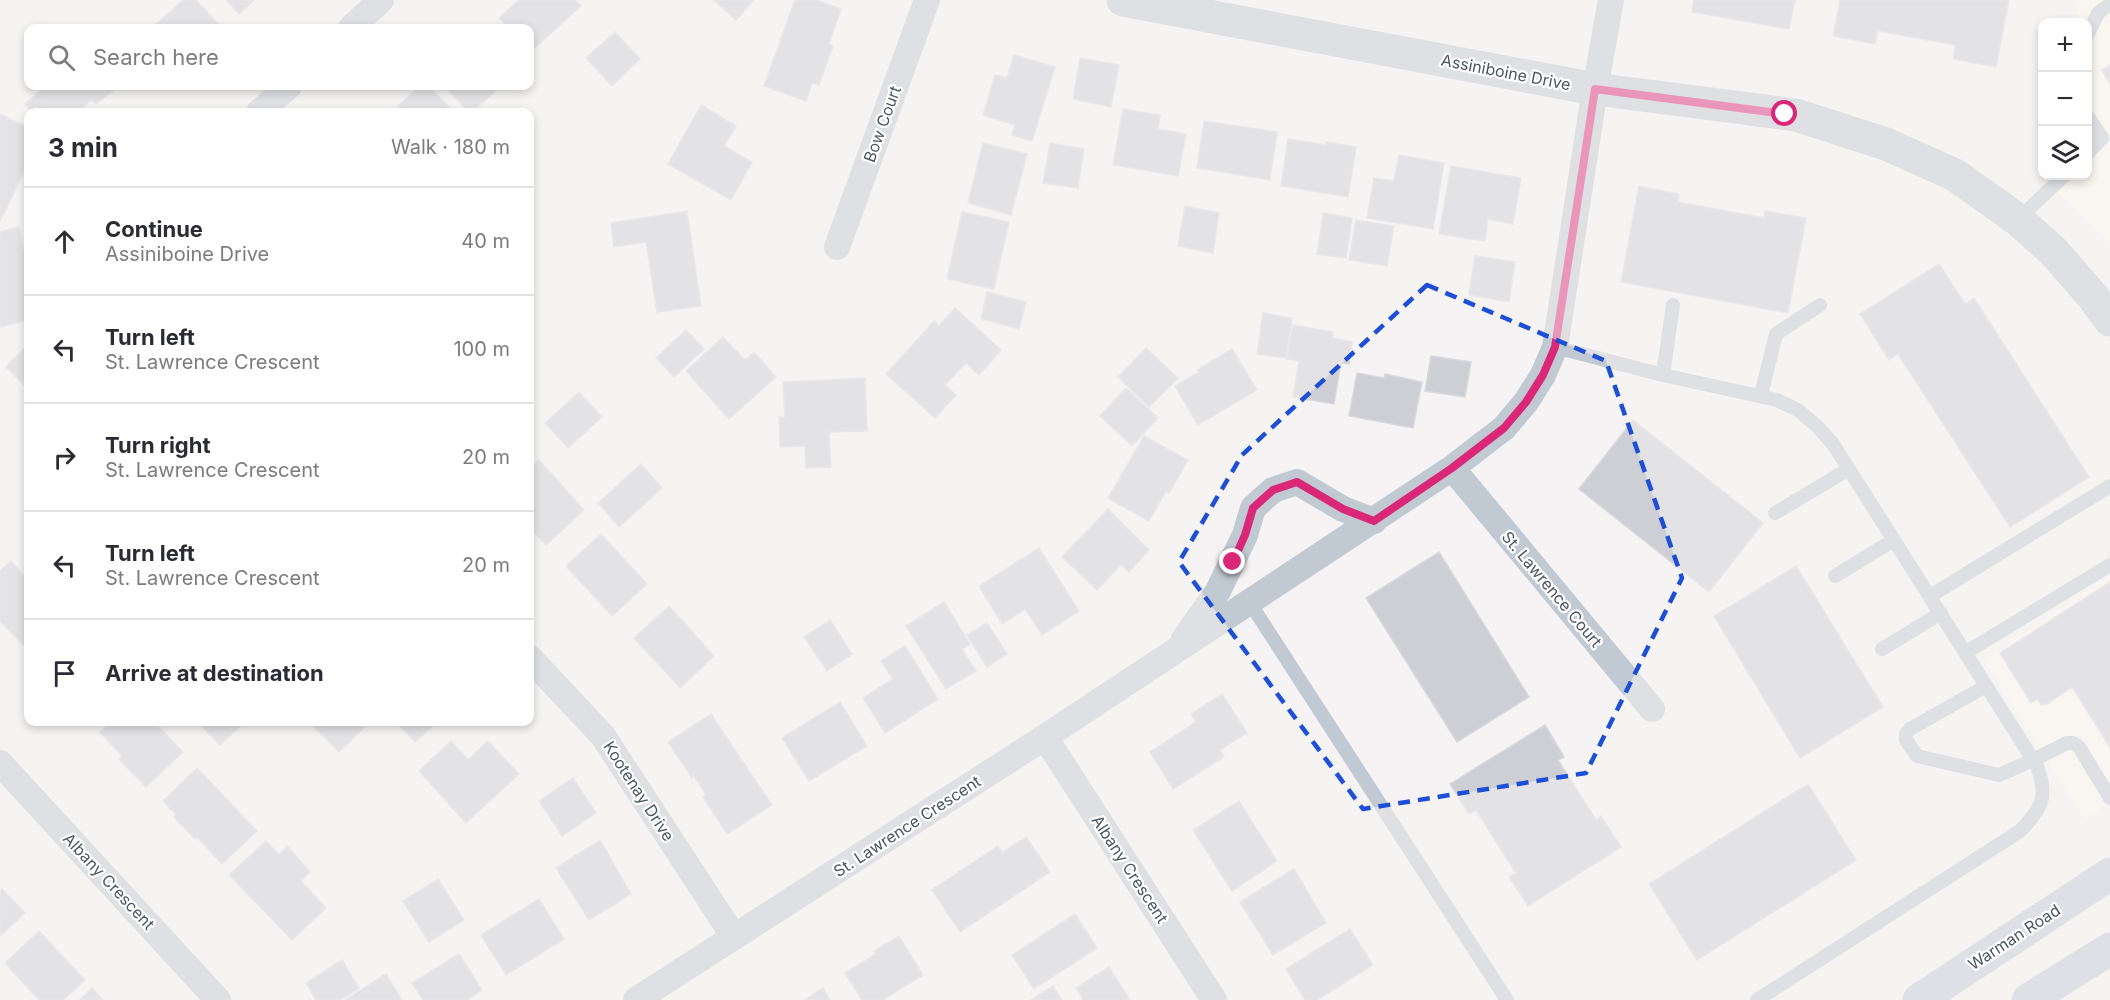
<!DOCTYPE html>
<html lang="en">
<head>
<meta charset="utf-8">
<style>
	body { margin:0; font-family:Inter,sans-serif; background:#f2f2f3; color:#2b2b33 }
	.controls { position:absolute; right:18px; top:18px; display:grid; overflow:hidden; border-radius:12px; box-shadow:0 3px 9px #0003 }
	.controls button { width:54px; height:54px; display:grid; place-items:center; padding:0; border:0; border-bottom:2px solid #e1e1e2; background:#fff; color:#2b2b33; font:30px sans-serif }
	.stop { position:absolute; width:18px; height:18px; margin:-14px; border:4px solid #db2777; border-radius:50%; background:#fff }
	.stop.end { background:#db2777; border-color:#fff; box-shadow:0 2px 6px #0008 }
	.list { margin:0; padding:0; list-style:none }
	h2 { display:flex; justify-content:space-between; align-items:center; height:78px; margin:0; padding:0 24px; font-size:26px }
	h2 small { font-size:20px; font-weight:400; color:#7c7c81 }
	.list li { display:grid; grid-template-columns:39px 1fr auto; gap:18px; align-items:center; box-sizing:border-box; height:108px; padding:0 24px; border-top:2px solid #e1e1e2 }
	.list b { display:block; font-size:22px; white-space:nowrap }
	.list p { margin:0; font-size:20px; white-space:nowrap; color:#7c7c81 }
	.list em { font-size:20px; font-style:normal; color:#7c7c81 }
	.icon { flex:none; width:33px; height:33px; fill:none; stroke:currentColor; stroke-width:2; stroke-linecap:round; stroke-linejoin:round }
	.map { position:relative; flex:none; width:2110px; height:1000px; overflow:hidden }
	.search { position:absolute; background:#fff; box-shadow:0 3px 9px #0003; left:24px; top:24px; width:510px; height:66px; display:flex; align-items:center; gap:15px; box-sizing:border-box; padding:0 21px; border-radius:12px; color:#7c7c81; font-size:22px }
	.panel { position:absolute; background:#fff; box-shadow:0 3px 9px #0003; left:24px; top:108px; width:510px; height:618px; border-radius:12px }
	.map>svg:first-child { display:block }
	.commercial { fill:#fdf9ef }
	.building { fill:#cdcfd5; stroke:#d7d9de; stroke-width:1.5 }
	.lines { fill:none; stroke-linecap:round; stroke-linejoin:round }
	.service { stroke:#c1cad2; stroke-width:14 }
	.minor { stroke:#c1cad2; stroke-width:26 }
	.tertiary { stroke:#c1cad2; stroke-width:33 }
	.secondary { stroke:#c1cbd6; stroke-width:33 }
	.route { stroke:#db2777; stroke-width:8 }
	.marked { fill:none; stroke:#1d4ed8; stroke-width:4.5; stroke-dasharray:12 8; stroke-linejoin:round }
	.labels { text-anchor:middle; stroke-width:4.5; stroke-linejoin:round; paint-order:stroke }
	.street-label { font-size:16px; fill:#4a5661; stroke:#fff }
</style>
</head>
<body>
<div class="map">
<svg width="2110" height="1000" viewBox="0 0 2110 1000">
	<rect width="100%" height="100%" fill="#f5f3f3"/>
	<path class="commercial" d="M 2079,0 L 2110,0 L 2110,245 L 2105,237 L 2046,182 L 2047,176 L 2088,176 L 2088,22 L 2075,22 Z
		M 2110,575 L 2110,803 L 2085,820 L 1984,661 Z"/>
	<path class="building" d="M 183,0 L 196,0 L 222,28 L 152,28 Z
		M 226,0 L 254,0 L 239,14 Z
		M 519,0 L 575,0 L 581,6 L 530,52 L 530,28 L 509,28 L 499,18 Z
		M 714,0 L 754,0 L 736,20 Z
		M 795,0 L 816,0 L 841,9 L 829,44 L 833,46 L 819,85 L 812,83 L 806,101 L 764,86 Z
		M 1694,0 L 1795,0 L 1789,29 L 1692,12 Z
		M 1840,0 L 2009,0 L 1996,67 L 1953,59 L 1956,45 L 1878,31 L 1875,44 L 1833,36 Z
		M 615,32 L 640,59 L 612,86 L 586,58 Z
		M 1014,55 L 1055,67 L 1032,141 L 1012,135 L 1015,125 L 983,115 L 995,75 L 1007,78 Z
		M 1080,58 L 1119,65 L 1111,107 L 1073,99 Z
		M 2110,65 L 2110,83 L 2102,70 Z
		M 46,86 L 119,86 L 96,104 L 92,100 L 77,112 L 32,112 L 25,104 Z
		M 420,86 L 429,86 L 454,112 L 397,112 L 401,109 L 398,106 Z
		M 444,86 L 501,86 L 472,112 L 469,112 Z
		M 701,105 L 736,126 L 724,146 L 752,162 L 731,200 L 668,164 Z
		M 1123,109 L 1160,115 L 1158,129 L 1186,134 L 1178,176 L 1113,165 Z
		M 0,114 L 28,128 L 28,164 L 0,221 Z
		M 1204,121 L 1277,132 L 1270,180 L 1197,168 Z
		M 1288,139 L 1326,145 L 1326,142 L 1356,147 L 1348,197 L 1281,186 Z
		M 983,143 L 1027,154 L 1011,215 L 968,203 Z
		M 1050,143 L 1084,149 L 1078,188 L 1043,183 Z
		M 1399,155 L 1444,163 L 1433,229 L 1367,218 L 1374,178 L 1394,181 Z
		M 1451,166 L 1521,178 L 1513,224 L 1488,219 L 1485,241 L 1439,234 Z
		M 1639,186 L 1679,194 L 1678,202 L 1764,218 L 1765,211 L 1806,218 L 1788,313 L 1621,282 Z
		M 1185,206 L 1219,213 L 1213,253 L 1178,246 Z
		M 687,211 L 701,306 L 657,312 L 646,242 L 614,247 L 611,223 Z
		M 962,212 L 1009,222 L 994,289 L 947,279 Z
		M 1323,213 L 1352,218 L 1346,258 L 1317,254 Z
		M 1356,220 L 1394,226 L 1387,266 L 1349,260 Z
		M 19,227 L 28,270 L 28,299 L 24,300 L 28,320 L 0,327 L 0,232 Z
		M 1475,256 L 1515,262 L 1509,302 L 1469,295 Z
		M 1939,264 L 1965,304 L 1974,298 L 2089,477 L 2010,527 L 1898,354 L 1889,360 L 1860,314 Z
		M 987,292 L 1026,302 L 1019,329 L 981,319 Z
		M 955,308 L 1001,350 L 979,375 L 966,363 L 945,385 L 956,395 L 935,418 L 886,374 L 934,321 L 939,326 Z
		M 1263,313 L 1292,318 L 1286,358 L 1257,354 Z
		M 1293,325 L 1333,332 L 1332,338 L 1352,342 L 1349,364 L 1341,363 L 1334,404 L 1293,397 L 1299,361 L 1287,359 Z
		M 686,330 L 704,349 L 674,377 L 656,358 Z
		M 723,337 L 745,360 L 754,352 L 776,377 L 729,419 L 686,371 Z
		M 28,344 L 28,389 L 6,367 Z
		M 1146,348 L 1178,378 L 1149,407 L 1118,377 Z
		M 1232,349 L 1257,390 L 1198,425 L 1175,386 L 1199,372 L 1197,370 Z
		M 1431,356 L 1471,362 L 1465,397 L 1425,391 Z
		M 1357,373 L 1384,378 L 1385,374 L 1422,382 L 1413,428 L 1349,416 Z
		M 865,378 L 867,431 L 829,432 L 831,467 L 806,468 L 805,446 L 780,447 L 779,417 L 785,417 L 783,382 Z
		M 1126,388 L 1158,418 L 1132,446 L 1100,416 Z
		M 579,392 L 602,417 L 568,448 L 545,423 Z
		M 1633,420 L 1763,523 L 1709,592 L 1579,489 Z
		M 1144,436 L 1188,460 L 1169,493 L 1166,491 L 1149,521 L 1108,498 Z
		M 539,460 L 584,510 L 546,545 L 530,528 L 530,468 Z
		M 641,464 L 662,488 L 619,527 L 598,503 Z
		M 1108,509 L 1149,550 L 1129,572 L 1121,565 L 1097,590 L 1062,557 Z
		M 601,534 L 647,584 L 612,616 L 566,566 Z
		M 1039,548 L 1079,611 L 1042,635 L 1025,609 L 1002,624 L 979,586 Z
		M 1439,552 L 1529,697 L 1457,742 L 1366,598 Z
		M 11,561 L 28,580 L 28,646 L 26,648 L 0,621 L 0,571 Z
		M 1796,566 L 1883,707 L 1800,758 L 1714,616 Z
		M 2110,582 L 2110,747 L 2072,687 L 2047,704 L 2041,705 L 2037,699 L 2031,703 L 2000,653 Z
		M 944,602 L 970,644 L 962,649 L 976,671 L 946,689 L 906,626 Z
		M 669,606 L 714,656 L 680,688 L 634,638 Z
		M 830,620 L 852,654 L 827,671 L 804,637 Z
		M 987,623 L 1007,654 L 987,667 L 967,635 Z
		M 905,646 L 938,699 L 885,733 L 863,698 L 893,679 L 881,661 Z
		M 1222,694 L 1247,733 L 1220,750 L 1224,757 L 1173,789 L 1150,752 L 1196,722 L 1191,714 Z
		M 840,702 L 867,746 L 809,781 L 782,738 Z
		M 711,714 L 772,805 L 727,834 L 703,797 L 706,795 L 694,776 L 692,778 L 668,742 Z
		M 112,722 L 154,722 L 183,752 L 146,787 L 119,759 L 122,756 L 100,732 Z
		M 198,722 L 245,722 L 220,745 Z
		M 313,722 L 367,722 L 369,723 L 339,752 L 311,724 Z
		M 396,722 L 437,722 L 415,742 Z
		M 1545,725 L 1564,757 L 1558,760 L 1596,820 L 1601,816 L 1621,847 L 1528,906 L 1509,877 L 1516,873 L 1476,810 L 1469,814 L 1450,784 Z
		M 451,741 L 468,760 L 488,741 L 519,774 L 466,823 L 419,771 Z
		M 197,768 L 257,831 L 222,864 L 197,837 L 195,839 L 174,817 L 176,815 L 163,801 Z
		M 573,778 L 596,813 L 562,836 L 539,801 Z
		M 1808,784 L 1856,860 L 1697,960 L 1649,884 Z
		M 1239,801 L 1277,861 L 1232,891 L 1193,830 Z
		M 1026,837 L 1050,872 L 960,932 L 932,890 L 998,846 L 1003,852 Z
		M 600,840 L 631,894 L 589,920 L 556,868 Z
		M 266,841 L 279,855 L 287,846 L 310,872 L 301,881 L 326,908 L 292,940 L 229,875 Z
		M 1294,869 L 1326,923 L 1273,955 L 1240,902 Z
		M 438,879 L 464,920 L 429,942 L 403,901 Z
		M 2,889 L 25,913 L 0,936 L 0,890 Z
		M 539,899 L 564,939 L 506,975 L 481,935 Z
		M 1075,914 L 1097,948 L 1034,989 L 1012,955 Z
		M 1350,929 L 1373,965 L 1317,1000 L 1305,1000 L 1286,969 Z
		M 39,931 L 85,980 L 63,1000 L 39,1000 L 5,963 Z
		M 899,936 L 923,975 L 883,1000 L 862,1000 L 845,973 L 876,954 L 874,951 Z
		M 459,954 L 482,990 L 467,1000 L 423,1000 L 412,983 Z
		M 342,960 L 359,988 L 340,1000 L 316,1000 L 306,983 Z
		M 1109,967 L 1130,1000 L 1083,1000 L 1076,988 Z
		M 386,974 L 402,1000 L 345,1000 Z
		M 1053,986 L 1062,1000 L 1031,1000 Z
		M 92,988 L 103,1000 L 80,1000 Z
		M 823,988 L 830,1000 L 805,1000 Z"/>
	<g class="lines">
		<path class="service" d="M 2088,34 L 2098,13 L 2110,4
			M 2088,117 L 2102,138 L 2088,153
			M 2018,219 L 2064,176
			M 1555,347 L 1663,375 L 1777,400 L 1798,410 L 1818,427 L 1833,444 L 2037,766 C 2048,796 2043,808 2020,831 L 1757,1000
			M 1663,375 L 1673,305
			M 1761,395 L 1776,334 L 1820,305
			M 1775,513 L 1849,469
			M 1835,576 L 1894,540
			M 1930,596 L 2110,486
			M 1250,603 L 1507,1000
			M 1882,649 L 1941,613
			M 1965,653 L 2110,565
			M 1986,686 L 1910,729 L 1906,734 L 1906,740 L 1917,756 L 1999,775 L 2033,760 L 2067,743 L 2073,743 L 2079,747 L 2110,798"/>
		<path class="minor" d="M 351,28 L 381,0
			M 259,112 L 289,86
			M 837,247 L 927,0
			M 1452,468 L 1652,709
			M 1184,639 L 1218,591 L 1245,535 L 1253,508 L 1273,490 L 1297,482 L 1343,509 L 1374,521
			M 530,658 L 603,736 L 734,937
			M 1045,737 L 1214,1000
			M 0,763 L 218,1000
			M 636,1000 L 1045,737 L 1452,468 L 1504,428 L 1526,402 L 1543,375 L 1555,347 L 1595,89 L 1611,0"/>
		<path class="tertiary" d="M 1123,0 L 1595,89 L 1796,115 L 1886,144 L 1955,175 L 2017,219 L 2054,252 L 2094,298 L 2110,320"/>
		<path class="secondary" d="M 1919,1000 L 2110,874
			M 2028,1000 L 2110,949"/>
	</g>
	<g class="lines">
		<path class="route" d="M 1233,562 L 1245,535 L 1253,508 L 1273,490 L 1297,482 L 1343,509 L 1374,521 L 1452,468 L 1504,428 L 1526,402 L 1543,375 L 1555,347 L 1595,89 L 1785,114"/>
	</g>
	<path d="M0 0H2110V1000H0ZM 1427,285 L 1606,361 L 1682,578 L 1586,773 L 1363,809 L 1179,562 L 1242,455 Z" fill="#f5f3f3" fill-opacity=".55" fill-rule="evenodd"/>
	<path class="marked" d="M 1427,285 L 1606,361 L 1682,578 L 1586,773 L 1363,809 L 1179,562 L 1242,455 Z"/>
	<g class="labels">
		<g class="street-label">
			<text transform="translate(1506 72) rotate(11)" y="6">Assiniboine Drive</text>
			<text transform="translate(882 124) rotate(-70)" y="6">Bow Court</text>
			<text transform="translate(1552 589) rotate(50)" y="6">St. Lawrence Court</text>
			<text transform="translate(639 791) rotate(57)" y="6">Kootenay Drive</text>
			<text transform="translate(907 826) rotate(-33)" y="6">St. Lawrence Crescent</text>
			<text transform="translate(1130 869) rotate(57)" y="6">Albany Crescent</text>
			<text transform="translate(109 881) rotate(47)" y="6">Albany Crescent</text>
			<text transform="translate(2014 937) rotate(-33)" y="6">Warman Road</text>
		</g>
	</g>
</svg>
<div class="controls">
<button>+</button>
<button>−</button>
<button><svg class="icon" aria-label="layers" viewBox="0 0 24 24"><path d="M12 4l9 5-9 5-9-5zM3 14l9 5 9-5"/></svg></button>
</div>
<div class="stop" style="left:1785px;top:114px"></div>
<div class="stop end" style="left:1233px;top:562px"></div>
<div class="search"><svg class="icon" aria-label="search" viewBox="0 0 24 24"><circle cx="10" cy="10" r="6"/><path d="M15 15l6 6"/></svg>Search here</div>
<section class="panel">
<h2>3 min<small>Walk · 180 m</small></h2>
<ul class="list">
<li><svg class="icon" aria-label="ahead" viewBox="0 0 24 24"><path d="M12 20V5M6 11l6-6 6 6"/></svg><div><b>Continue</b><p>Assiniboine Drive</p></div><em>40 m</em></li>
<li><svg class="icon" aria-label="left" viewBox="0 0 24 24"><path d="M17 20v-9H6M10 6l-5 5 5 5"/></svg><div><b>Turn left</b><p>St. Lawrence Crescent</p></div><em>100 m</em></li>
<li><svg class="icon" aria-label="right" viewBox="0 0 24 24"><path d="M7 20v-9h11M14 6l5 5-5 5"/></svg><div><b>Turn right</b><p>St. Lawrence Crescent</p></div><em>20 m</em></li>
<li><svg class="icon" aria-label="left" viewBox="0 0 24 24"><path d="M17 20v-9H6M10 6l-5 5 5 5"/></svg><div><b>Turn left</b><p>St. Lawrence Crescent</p></div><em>20 m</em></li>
<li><svg class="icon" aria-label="arrive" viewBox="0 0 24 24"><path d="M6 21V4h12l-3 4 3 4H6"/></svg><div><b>Arrive at destination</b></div></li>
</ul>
</section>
</div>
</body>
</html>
